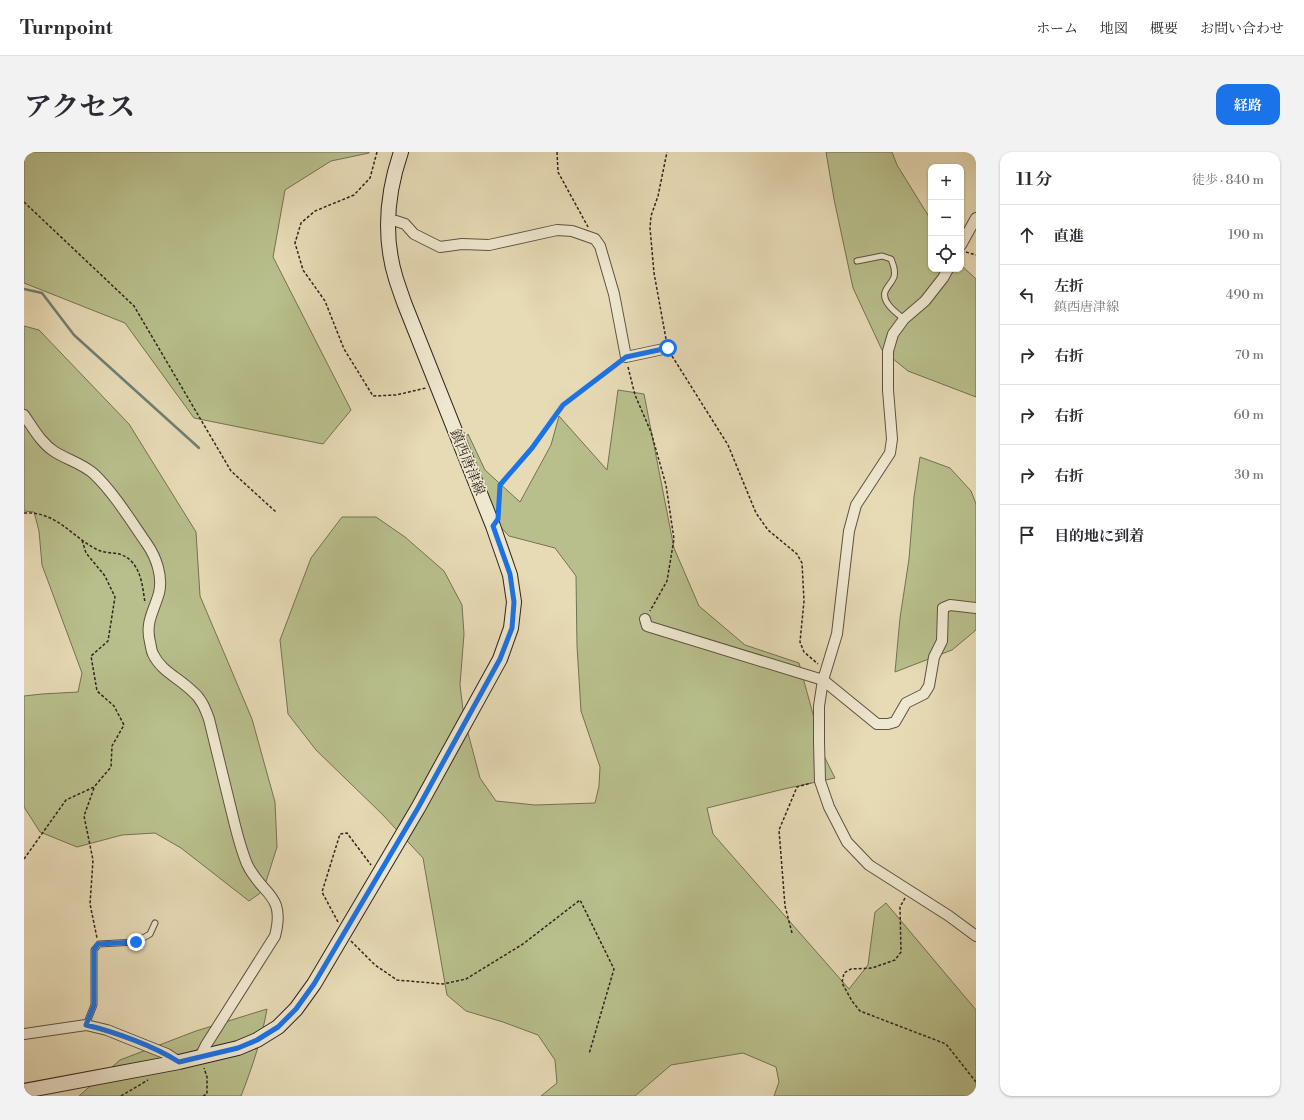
<!DOCTYPE html>
<html lang="ja">
<head>
<meta charset="utf-8">
<style>
	body { margin:0; font-family:"Libre Bodoni","Noto Serif JP",serif; background:#f2f2f3; color:#2b2b33 }
	.controls { position:absolute; right:12px; top:12px; display:grid; overflow:hidden; border-radius:8px; box-shadow:0 1px 3px #0004 }
	.controls button { width:36px; height:36px; display:grid; place-items:center; padding:0; border:0; border-bottom:1px solid #e1e1e2; background:#fff; color:#2b2b33; font:20px sans-serif }
	.stop { position:absolute; width:12px; height:12px; margin:-9px; border:3px solid #1a73e8; border-radius:50%; background:#fff }
	.stop.end { background:#1a73e8; border-color:#fff; box-shadow:0 1px 4px #0008 }
	.list { margin:0; padding:0; list-style:none }
	h2 { display:flex; justify-content:space-between; align-items:center; height:52px; margin:0; padding:0 16px; font-size:17px }
	h2 small { font-size:13px; font-weight:400; color:#7c7c81 }
	.list li { display:grid; grid-template-columns:26px 1fr auto; gap:12px; align-items:center; box-sizing:border-box; height:60px; padding:0 16px; border-top:1px solid #e1e1e2 }
	.list b { display:block; font-size:15px; white-space:nowrap }
	.list p { margin:0; font-size:13px; white-space:nowrap; color:#7c7c81 }
	.list em { font-size:13px; font-style:normal; color:#7c7c81 }
	.icon { flex:none; width:22px; height:22px; fill:none; stroke:currentColor; stroke-width:2; stroke-linecap:round; stroke-linejoin:round }
	.map { position:relative; flex:none; width:952px; height:944px; overflow:hidden; border-radius:12px }
	header { display:flex; align-items:center; gap:24px; box-sizing:border-box; height:56px; padding:0 20px; background:#fff; border-bottom:1px solid #e1e1e2 }
	header strong { font-size:19px }
	nav { display:flex; gap:22px; margin-inline-start:auto; font-size:14px }
	.intro { display:flex; align-items:center; justify-content:space-between; box-sizing:border-box; height:96px; padding:0 24px }
	h1 { margin:0; font-size:28px }
	.button { padding:10px 18px; border-radius:12px; background:#1a73e8; color:#fff; font-size:14px; font-weight:700 }
	main { display:flex; gap:24px; padding:0 24px }
	aside { flex:1; background:#fff; border-radius:12px; box-shadow:0 1px 3px #0004 }
	.map>svg:first-child { display:block }
	.green { fill:#b8bf8c; stroke:#747254 }
	.lines { fill:none; stroke-linecap:round; stroke-linejoin:round }
	.stream { stroke:#6e7f73; stroke-width:2.5 }
	.service-casing { stroke:#5e5242; stroke-width:7 }
	.minor-casing { stroke:#5e5242; stroke-width:12 }
	.secondary-casing { stroke:#30241c; stroke-width:16 }
	.path { stroke:#30241c; stroke-width:1.5; stroke-dasharray:3 2; stroke-linecap:butt }
	.service { stroke:#efe8d0; stroke-width:5 }
	.minor { stroke:#efe8d0; stroke-width:10 }
	.secondary { stroke:#efe8d0; stroke-width:14 }
	.route { stroke:#1a73e8; stroke-width:5 }
	.labels { text-anchor:middle; stroke-width:3.5; stroke-linejoin:round; paint-order:stroke }
	.street-label { font-size:14px; fill:#30241c; stroke:#efe8d0 }
</style>
</head>
<body>
<header>
<strong>Turnpoint</strong>
<nav><a>ホーム</a><a>地図</a><a>概要</a><a>お問い合わせ</a></nav>
</header>
<div class="intro"><h1>アクセス</h1><a class="button">経路</a></div>
<main>
<div class="map">
<svg width="952" height="944" viewBox="0 0 952 944">
	<rect width="100%" height="100%" fill="#e7dbb6"/>
	<filter id="stains"><feTurbulence type="fractalNoise" baseFrequency=".005" numOctaves="4"/><feColorMatrix values="0 0 0 0 .2 0 0 0 0 .09 0 0 0 0 .02 0 0 0 .5 -.17"/></filter>
	<radialGradient id="worn" r=".72"><stop offset=".6" stop-color="#630" stop-opacity="0"/><stop offset="1" stop-color="#630" stop-opacity=".3"/></radialGradient>
	<path class="green" d="M 0,0 L 345,0 L 345,1 L 307,9 L 261,38 L 249,105 L 327,258 L 299,292 L 170,266 L 101,171 L 0,131 Z
		M 802,0 L 868,0 L 873,13 L 907,68 L 907,117 L 937,117 L 937,113 L 952,127 L 952,245 L 884,219 L 858,198 L 829,136 L 810,47 Z
		M 0,174 L 15,178 L 105,272 L 172,380 L 176,444 L 228,567 L 251,650 L 253,695 L 239,739 L 225,749 L 157,696 L 131,681 L 98,683 L 53,695 L 16,680 L 0,655 L 0,544 L 18,542 L 54,540 L 58,521 L 18,413 L 15,379 L 10,360 L 0,359 Z
		M 594,238 L 620,242 L 650,396 L 675,454 L 721,493 L 775,511 L 801,606 L 811,626 L 760,637 L 683,656 L 689,682 L 825,837 L 844,813 L 851,760 L 862,751 L 952,858 L 952,944 L 750,944 L 755,930 L 752,915 L 719,901 L 647,913 L 611,944 L 517,944 L 533,931 L 531,908 L 514,883 L 479,870 L 442,859 L 423,843 L 399,706 L 358,662 L 292,598 L 264,562 L 256,488 L 287,406 L 318,365 L 352,365 L 381,385 L 420,419 L 438,453 L 440,482 L 436,533 L 440,566 L 456,626 L 472,649 L 511,653 L 571,651 L 575,634 L 576,615 L 557,559 L 553,494 L 552,424 L 531,396 L 485,384 L 473,371 L 441,287 L 444,282 L 461,318 L 496,350 L 527,293 L 535,264 L 583,318 Z
		M 896,305 L 926,316 L 947,339 L 952,352 L 952,478 L 928,498 L 871,520 L 876,466 L 885,407 L 890,345 Z
		M 243,857 C 238,886 228,916 217,944 L 55,944 L 96,908 L 172,879 Z"/>
	<g class="lines">
		<path class="stream" d="M 0,137 L 18,141 L 50,183 L 175,296"/>
		<g class="service-casing">
			<path id="service" d="M 833,109 L 858,104 L 867,107 C 869,112 872,118 870,125 C 866,135 855,139 864,152 C 868,158 875,163 880,167
				M 62,873 L 70,853 L 70,798 L 75,792 L 112,790 L 126,782 L 131,771"/>
		</g>
		<g class="minor-casing">
			<path id="minor" d="M 363,69 L 372,69 L 381,72 L 390,82 L 416,95 L 438,92 L 465,93 L 533,78 L 548,79 L 571,87 L 576,94 L 590,142 L 602,205 L 644,196
				M 937,93 L 952,66
				M 924,117 L 919,126 L 901,149 L 880,167 L 869,182 L 864,199 L 864,238 L 868,287 L 866,301 L 832,353 L 825,379 L 813,482 L 799,528 L 795,554 L 795,590 L 796,629 L 805,655 L 823,690 L 845,713 L 925,764 L 952,784
				M 0,263 C 9,276 17,291 31,300 C 44,308 59,312 70,322 C 90,341 107,369 123,392 C 132,405 139,424 135,441 C 130,459 121,470 126,490 C 127,494 127,498 129,502 C 137,519 155,526 168,539 C 177,546 181,556 185,567 C 192,595 199,624 206,653 C 211,673 215,693 223,712 C 238,744 262,741 251,784 L 182,893 L 176,905
				M 621,467 L 623,474 L 799,528 L 853,572 L 864,572 L 871,570 L 882,551 L 900,542 L 905,534 L 910,505 L 918,489 L 919,456 L 926,453 L 952,456
				M 0,882 L 62,873 L 83,878 L 143,902 L 155,910"/>
		</g>
		<g class="secondary-casing">
			<path id="secondary" d="M 0,939 L 155,910 L 214,896 L 233,888 L 254,875 L 272,857 L 290,832 L 394,656 L 476,507 L 487,476 L 490,450 L 486,423 L 469,374 L 381,153 C 378,145 375,136 372,127 C 359,85 363,41 377,0"/>
		</g>
		<path class="path" d="M 353,0 L 346,26 L 330,43 L 291,59 L 277,71 L 271,91 L 279,118 L 301,149 L 320,197 L 349,244 L 372,243 L 402,236
			M 533,0 L 534,20 L 564,75
			M 0,50 L 110,154 L 207,319 L 252,360
			M 942,100 L 952,103
			M 642,187 L 630,121 L 626,76 L 627,64 L 634,44 L 643,0
			M 648,204 L 704,293 L 732,361 L 744,378 L 773,402 L 778,411 L 780,449 L 776,490 L 780,500 L 794,512
			M 604,215 L 611,243 L 627,280 L 642,333 L 650,387 L 643,429 L 626,459
			M 475,356 L 476,333 L 508,296 L 539,253 L 594,211
			M 0,361 C 32,359 47,384 72,397 C 85,404 96,397 108,410 C 118,421 119,438 121,451
			M 70,636 L 60,664 L 69,708 L 66,752 L 73,786
			M 0,707 L 42,648 L 70,635 L 87,615 L 88,594 L 100,573 L 90,554 L 73,539 L 67,504 L 84,489 L 91,445 L 81,424 L 62,401 L 58,388
			M 881,746 L 876,755 L 877,800 L 871,808 L 848,816 L 827,817 L 820,821 L 818,831 L 828,849 L 836,859 L 922,892 L 952,930
			M 314,770 L 298,740 L 316,682 L 323,681 L 347,713
			M 768,781 L 761,754 L 755,678 L 773,635 L 787,631
			M 327,789 L 351,813 L 373,828 L 419,832 L 442,827 L 499,792 L 556,748 L 590,817 L 565,902
			M 97,944 L 124,928
			M 179,944 L 183,942 L 183,925 L 180,916"/>
		<use href="#service" class="service"/>
		<use href="#minor" class="minor"/>
		<use href="#secondary" class="secondary"/>
	</g>
	<g class="lines">
		<path class="route" d="M 112,790 L 74,792 L 70,798 L 70,853 L 62,873 C 91,880 130,894 155,910 L 214,896 L 233,888 L 254,875 L 272,857 L 290,832 L 394,656 L 476,507 L 488,476 L 490,450 L 486,422 L 469,374 L 474,367 L 476,333 L 508,296 L 539,253 L 602,205 L 644,196"/>
	</g>
	<g class="labels">
		<g class="street-label">
			<text transform="translate(444 310) rotate(68)" y="5">鎮西唐津線</text>
		</g>
	</g>
	<rect width="100%" height="100%" filter="url(#stains)"/>
	<rect width="100%" height="100%" fill="url(#worn)"/>
</svg>
<div class="controls">
<button>+</button>
<button>−</button>
<button><svg class="icon" aria-label="locate" viewBox="0 0 24 24"><circle cx="12" cy="12" r="6"/><path d="M12 2v4M12 18v4M2 12h4M18 12h4"/></svg></button>
</div>
<div class="stop" style="left:644px;top:196px"></div>
<div class="stop end" style="left:112px;top:790px"></div>
</div>
<aside>
<h2>11 分<small>徒歩 · 840 m</small></h2>
<ul class="list">
<li><svg class="icon" aria-label="ahead" viewBox="0 0 24 24"><path d="M12 20V5M6 11l6-6 6 6"/></svg><div><b>直進</b></div><em>190 m</em></li>
<li><svg class="icon" aria-label="left" viewBox="0 0 24 24"><path d="M17 20v-9H6M10 6l-5 5 5 5"/></svg><div><b>左折</b><p>鎮西唐津線</p></div><em>490 m</em></li>
<li><svg class="icon" aria-label="right" viewBox="0 0 24 24"><path d="M7 20v-9h11M14 6l5 5-5 5"/></svg><div><b>右折</b></div><em>70 m</em></li>
<li><svg class="icon" aria-label="right" viewBox="0 0 24 24"><path d="M7 20v-9h11M14 6l5 5-5 5"/></svg><div><b>右折</b></div><em>60 m</em></li>
<li><svg class="icon" aria-label="right" viewBox="0 0 24 24"><path d="M7 20v-9h11M14 6l5 5-5 5"/></svg><div><b>右折</b></div><em>30 m</em></li>
<li><svg class="icon" aria-label="arrive" viewBox="0 0 24 24"><path d="M6 21V4h12l-3 4 3 4H6"/></svg><div><b>目的地に到着</b></div></li>
</ul>
</aside>
</main>
</body>
</html>
